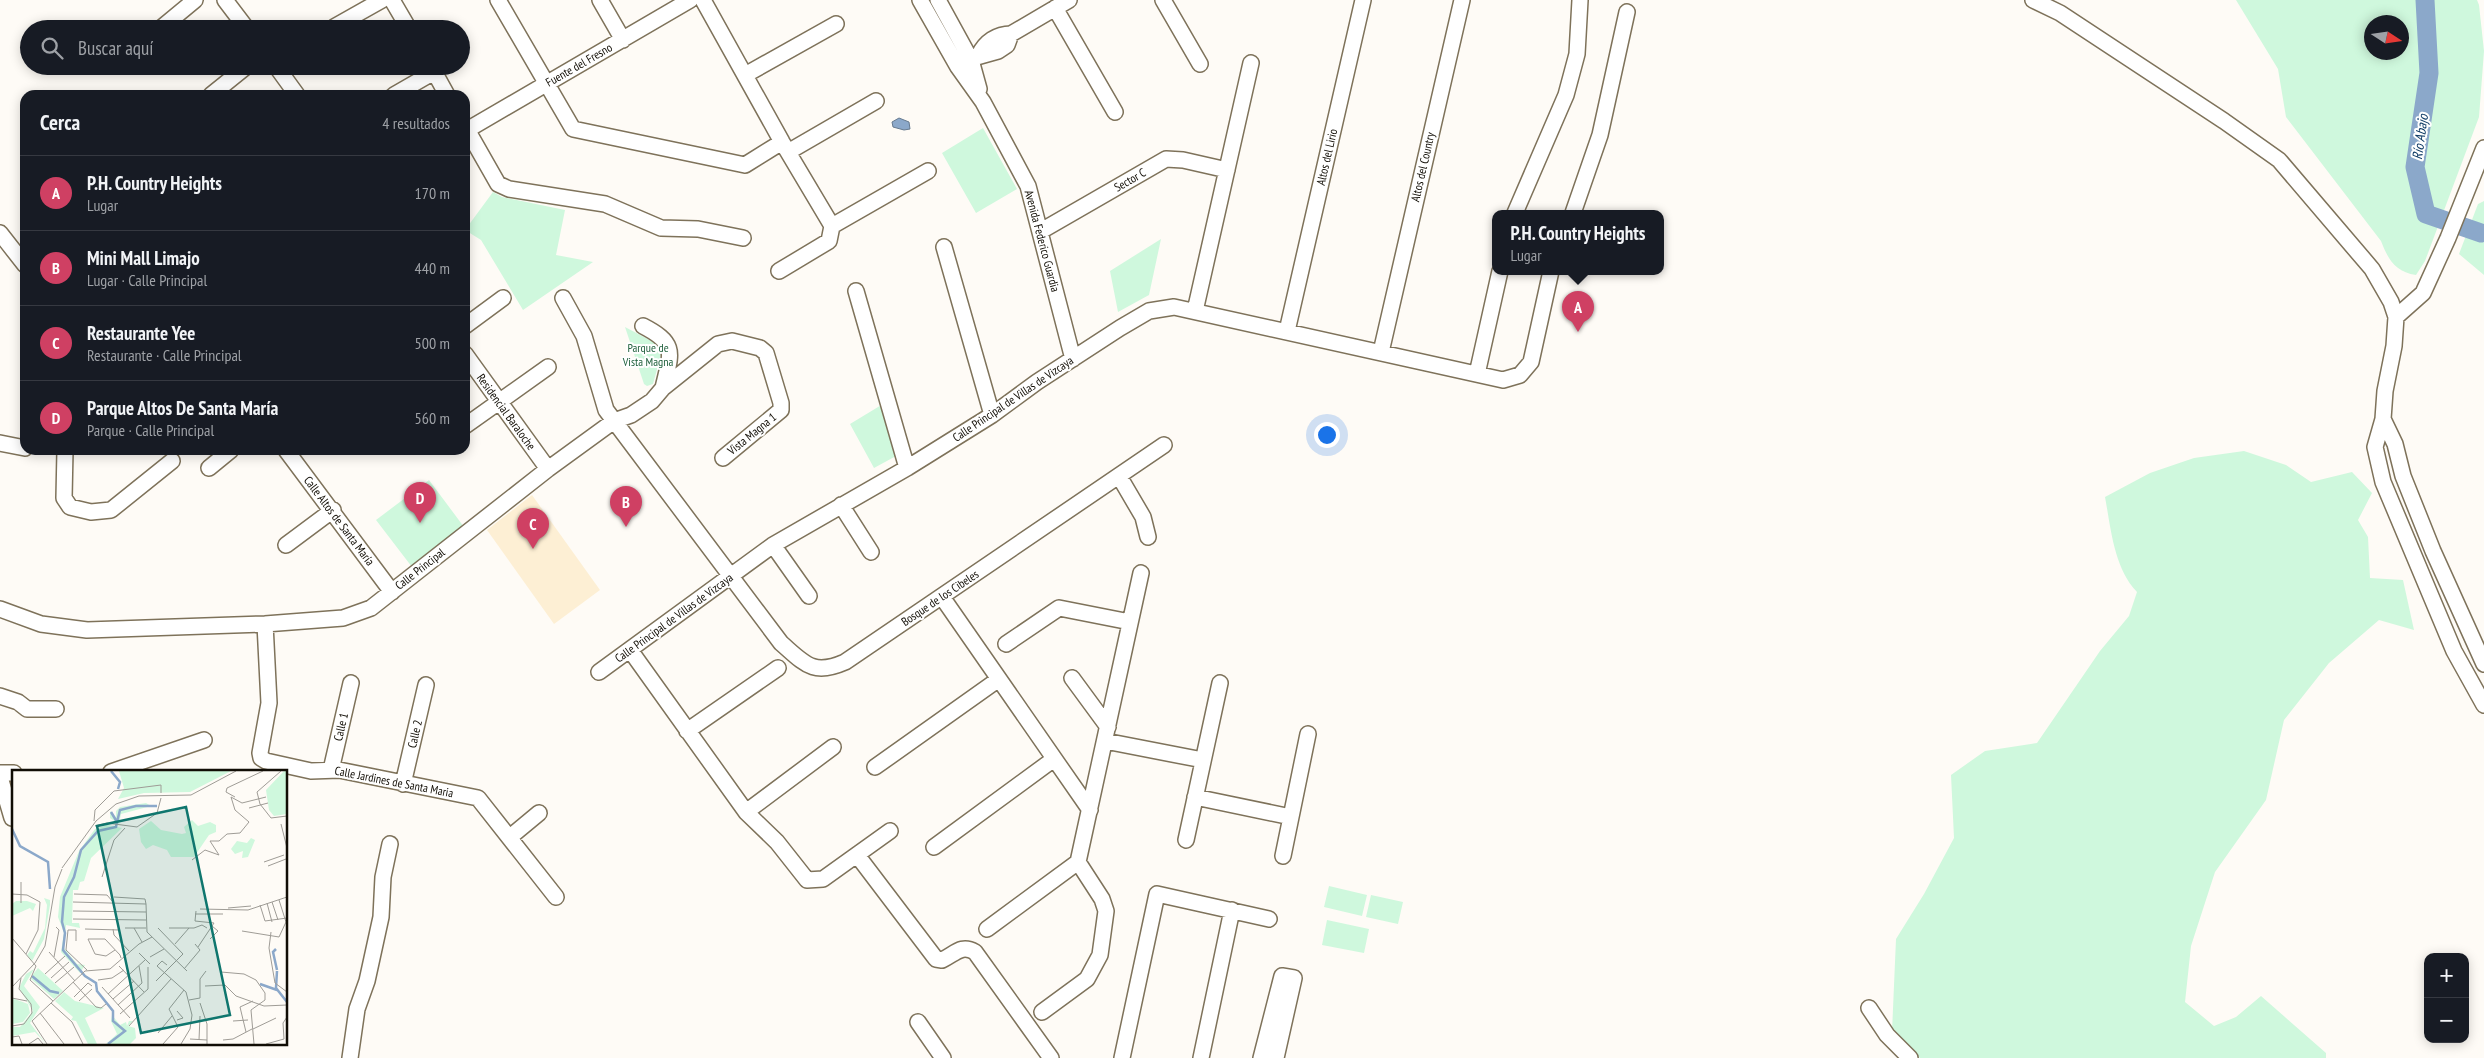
<!DOCTYPE html>
<html lang="es">
<head>
<meta charset="utf-8">
<style>
	body { margin:0; font-family:"PT Sans Narrow",sans-serif; background:#242831; color:#f1f3f6 }
	.controls { position:absolute; right:15px; bottom:15px; display:grid; overflow:hidden; border-radius:10px; box-shadow:0 2px 12px #0003 }
	.controls button { width:45px; height:45px; display:grid; place-items:center; padding:0; border:0; border-bottom:1px solid #363941; background:#171b24; color:#f1f3f6; font:25px sans-serif }
	.compass { position:absolute; left:2364px; top:15px; width:45px; height:45px; border-radius:50%; background:#171b24; box-shadow:0 2px 12px #0003; rotate:102deg }
	.you { position:absolute; left:1326px; top:434px; width:18px; height:18px; margin:-12px; border:4px solid #fff; border-radius:50%; background:#1a73e8; box-shadow:0 0 0 8px #1a73e833 }
	.badge { display:grid; place-items:center; width:32px; height:32px; border-radius:50%; background:#cf4063; color:#fff; font-size:16px; font-weight:700 }
	.pin { position:absolute; translate:-50% -41px; filter:drop-shadow(0 1px 2px #0008) }
	.pin::after { content:''; position:absolute; top:26px; width:18px; height:15px; background:inherit; clip-path:polygon(0 0,100% 0,50% 100%) }
	.popup { position:absolute; left:1492px; top:210px; width:172px; height:65px; box-sizing:border-box; display:grid; place-content:center; border-radius:10px; background:#171b24; filter:drop-shadow(0 1px 4px #0005); font-size:16px; white-space:nowrap; color:#9ea1a6 }
	.popup b { font-size:19px; color:#f1f3f6 }
	.popup::after { content:''; position:absolute; left:50%; top:100%; margin-left:-10px; border:10px solid transparent; border-top-color:#171b24 }
	.list { margin:0; padding:0; list-style:none }
	h2 { display:flex; justify-content:space-between; align-items:center; height:65px; margin:0; padding:0 20px; font-size:21px }
	h2 small { font-size:16px; font-weight:400; color:#9ea1a6 }
	.list li { display:grid; grid-template-columns:32px 1fr auto; gap:15px; align-items:center; box-sizing:border-box; height:75px; padding:0 20px; border-top:1px solid #363941 }
	.list b { display:block; font-size:19px; white-space:nowrap }
	.list p { margin:0; font-size:16px; white-space:nowrap; color:#9ea1a6 }
	.list em { font-size:16px; font-style:normal; color:#9ea1a6 }
	.icon { flex:none; width:28px; height:28px; fill:none; stroke:currentColor; stroke-width:2; stroke-linecap:round; stroke-linejoin:round }
	.map { position:relative; flex:none; width:2484px; height:1058px; overflow:hidden }
	.search { position:absolute; background:#171b24; box-shadow:0 2px 12px #0003; left:20px; top:20px; width:450px; height:55px; display:flex; align-items:center; gap:12px; box-sizing:border-box; padding:0 18px; border-radius:28px; color:#9ea1a6; font-size:19px }
	.panel { position:absolute; background:#171b24; box-shadow:0 2px 12px #0003; left:20px; top:90px; width:450px; height:365px; border-radius:15px }
	.map>svg:first-child { display:block }
	.built { fill:#fdefd4 }
	.green { fill:#cff8dd; fill-rule:evenodd }
	.water { fill:#8ba8ca; stroke:#667a8f }
	.lines { fill:none; stroke-linecap:round; stroke-linejoin:round }
	.stream { stroke:#667a8f; stroke-width:3 }
	.river { stroke:#8ba8ca; stroke-width:19 }
	.minor-casing { stroke:#7e725a; stroke-width:18 }
	.minor { stroke:#fff; stroke-width:15 }
	.labels { text-anchor:middle; stroke-width:4; stroke-linejoin:round; paint-order:stroke }
	.street-label { font-size:12px; fill:#110d05; stroke:#fff }
	.park-label { font-size:12px; fill:#1e5f3b; stroke:#fff }
	.water-label { font-size:14px; font-style:italic; fill:#0c3964; stroke:#fff }
	.inset-river { fill:none; stroke:#8ba8ca; stroke-width:2.5 }
	.inset-road { fill:none; stroke:#9f9c96; stroke-width:1 }
	.view { fill:#0f766e; fill-opacity:0.15; stroke:#0f766e; stroke-width:2.5 }
	.inset-edge { fill:none; stroke:#110d05; stroke-width:2.5 }
</style>
</head>
<body>
<div class="map">
<svg width="2484" height="1058" viewBox="0 0 2484 1058">
	<rect width="100%" height="100%" fill="#fefbf6"/>
	<path class="built" d="M 532,495 L 600,590 L 554,624 L 487,530 Z"/>
	<path class="green" d="M 2236,0 L 2477,0 L 2479,5 L 2484,51 L 2479,117 L 2425,261 L 2416,275 C 2395,272 2388,259 2381,241 L 2286,117 L 2278,69 ZM 2372,22 L 2402,22 L 2402,52 L 2372,52 Z
		M 983,128 L 1017,189 L 976,213 L 942,153 Z
		M 493,192 L 502,197 L 565,210 L 556,255 L 593,262 L 523,310 L 481,240 L 465,230 Z
		M 2484,201 L 2484,275 L 2459,254 L 2478,204 Z
		M 1161,239 L 1149,295 L 1118,312 L 1110,271 Z
		M 625,327 L 661,346 L 662,351 L 653,384 L 647,386 L 644,384 Z
		M 883,404 L 896,456 L 874,468 L 850,424 Z
		M 2244,451 L 2286,465 L 2311,482 L 2352,472 L 2372,493 L 2358,520 L 2368,537 L 2370,578 L 2403,580 L 2414,630 L 2379,620 L 2329,663 L 2284,720 L 2266,800 L 2215,872 L 2191,946 L 2185,1002 L 2214,1026 L 2236,1017 L 2261,996 L 2326,1053 L 2326,1058 L 1920,1058 L 1892,1032 L 1896,939 L 1924,894 L 1954,838 L 1951,775 L 1985,751 L 2037,743 L 2100,651 L 2129,616 L 2137,592 C 2114,568 2111,529 2105,497 L 2150,473 L 2194,458 Z
		M 429,480 L 464,527 L 412,567 L 376,520 Z
		M 1329,886 L 1367,895 L 1362,916 L 1324,907 Z
		M 1371,895 L 1403,902 L 1398,924 L 1366,917 Z
		M 1327,920 L 1369,929 L 1364,953 L 1322,945 Z"/>
	<path class="water" d="M 899,118 L 909,122 L 910,129 L 904,130 L 893,127 L 892,122 Z"/>
	<g class="lines">
		<path class="stream" d="M 2484,229 L 2481,233 L 2484,234"/>
		<path class="river" d="M 2425,0 L 2429,73 L 2415,167 L 2426,214 L 2481,233"/>
		<g class="minor-casing">
			<path id="minor" d="M 225,0 L 247,29
				M 392,0 L 409,29
				M 498,0 L 573,129 L 745,165 L 782,142
				M 600,0 L 623,40
				M 703,0 L 782,142 L 832,226 L 829,241 L 779,271
				M 920,0 L 958,67 L 983,102 L 1028,186 L 1073,359
				M 938,0 L 971,60 L 979,89
				M 1163,0 L 1200,64
				M 2033,0 L 2060,13 L 2224,121 L 2279,160 L 2372,269 L 2391,302 L 2396,317 L 2394,346 L 2385,391 L 2383,419 L 2375,447 L 2383,482 L 2454,651 L 2484,705
				M 1055,8 L 1115,112
				M 334,27 L 382,0
				M 160,29 L 195,0
				M 979,55 C 985,42 997,34 1011,34 L 1069,0
				M 973,58 L 998,51 L 1007,45 L 1011,34
				M 276,66 L 297,95
				M 431,66 L 447,95
				M 745,75 L 836,24
				M 211,95 L 247,66
				M 394,95 L 434,72
				M 465,126 L 498,184 L 509,189 L 605,204 L 661,228 L 698,229 L 743,238
				M 467,130 L 690,0
				M 788,152 L 876,101
				M 1515,213 L 1566,95 L 1577,54 L 1580,0
				M 1573,213 L 1600,135 L 1627,12
				M 832,226 L 928,171
				M 1041,231 L 1166,159 L 1183,160 L 1227,170
				M 0,233 L 25,265
				M 944,247 L 992,415
				M 856,291 L 907,468
				M 563,298 L 584,336 L 606,410 L 781,643 C 805,664 813,676 845,662 L 1164,445
				M 1195,311 L 1251,63
				M 2396,317 L 2423,293 L 2448,238 L 2484,148
				M 465,326 L 503,298
				M 643,326 C 678,344 671,353 663,388
				M 1287,331 L 1363,0
				M 1381,352 L 1462,0
				M 465,354 L 548,469
				M 1477,374 L 1500,271
				M 2383,419 L 2395,444 L 2403,476 L 2433,551 L 2484,664
				M 465,426 L 548,367
				M 0,443 L 25,448
				M 65,450 L 64,498 L 70,507 L 91,512 L 111,510 L 172,461
				M 286,450 L 392,592
				M 209,468 L 231,450
				M 1119,476 L 1143,517 L 1148,537
				M 841,505 L 871,552
				M 286,545 L 333,510
				M 773,545 L 809,596
				M 942,597 L 1090,810
				M 0,609 L 41,624 L 87,630 L 265,624 L 343,618 L 371,608 L 548,469 L 614,421 L 631,415 L 652,401 L 663,388 L 718,344 L 732,341 L 760,348 L 766,353 L 781,403 L 781,410 L 723,458
				M 265,624 L 269,703 L 260,753 L 261,758 L 266,761 L 311,771 L 339,770 L 478,798 L 556,897
				M 1006,644 L 1059,608 L 1130,622
				M 630,650 L 746,812 L 777,842 L 807,880 L 823,879 L 890,831
				M 599,672 L 773,545 L 907,468 L 992,415 L 1037,382 L 1120,328 L 1149,311 L 1174,307 L 1503,380 L 1520,375 L 1531,362 L 1551,271
				M 1072,678 L 1108,727
				M 0,696 L 18,702 L 27,709 L 56,709
				M 687,731 L 778,668
				M 1105,741 L 1203,760
				M 875,767 L 999,679
				M 331,770 L 351,683
				M 111,772 L 204,740
				M 0,773 L 14,773
				M 0,777 L 12,818
				M 403,784 L 426,685
				M 1195,797 L 1291,817
				M 746,812 L 833,747
				M 510,837 L 539,813
				M 1186,840 L 1220,683
				M 934,847 L 1054,759
				M 857,855 L 936,959 L 942,960 C 955,954 961,944 975,952 L 1051,1058
				M 1283,856 L 1308,734
				M 987,929 L 1078,862 L 1141,573
				M 1869,1008 L 1887,1035 L 1910,1058
				M 1042,1012 L 1087,979 L 1100,955 L 1106,911 L 1102,899 L 1078,862
				M 918,1022 L 943,1058
				M 350,1058 L 357,1009 L 367,981 L 381,917 L 383,877 L 390,844
				M 1122,1058 L 1157,894 L 1269,919
				M 1201,1058 L 1232,910
				M 1261,1058 L 1282,976 L 1294,978 L 1276,1058"/>
		</g>
		<use href="#minor" class="minor"/>
	</g>
	<g class="labels">
		<g class="street-label">
			<text transform="translate(579 65) rotate(-30)" y="4">Fuente del Fresno</text>
			<text transform="translate(1327 157) rotate(-77)" y="4">Altos del Lirio</text>
			<text transform="translate(1423 167) rotate(-77)" y="4">Altos del Country</text>
			<text transform="translate(1130 180) rotate(-30)" y="4">Sector C</text>
			<text transform="translate(1042 241) rotate(75)" y="4">Avenida Federico Guardia</text>
			<text transform="translate(1013 399) rotate(-34)" y="4">Calle Principal de Villas de Vizcaya</text>
			<text transform="translate(506 412) rotate(54)" y="4">Residencial Baraloche</text>
			<text transform="translate(752 434) rotate(-39)" y="4">Vista Magna 1</text>
			<text transform="translate(339 521) rotate(53)" y="4">Calle Altos de Santa María</text>
			<text transform="translate(420 569) rotate(-38)" y="4">Calle Principal</text>
			<text transform="translate(940 598) rotate(-34)" y="4">Bosque de los Cibeles</text>
			<text transform="translate(674 618) rotate(-36)" y="4">Calle Principal de Villas de Vizcaya</text>
			<text transform="translate(341 727) rotate(-77)" y="4">Calle 1</text>
			<text transform="translate(415 734) rotate(-77)" y="4">Calle 2</text>
			<text transform="translate(394 782) rotate(11)" y="4">Calle Jardines de Santa Maria</text>
		</g>
		<g class="park-label">
			<text x="648" y="352">Parque de<tspan x="648" dy="14">Vista Magna</tspan></text>
		</g>
		<g class="water-label">
			<text transform="translate(2420 137) rotate(-82)" y="5">Río Abajo</text>
		</g>
	</g>
	<g transform="translate(12 770)">
		<rect width="275" height="275" fill="#fefbf6"/>
		<path d="M 107,1 L 219,1 L 178,22 L 132,23 L 106,29 L 112,18 ZM 272,1 L 275,1 L 275,44 L 262,46 L 257,40 L 254,20 ZM 134,33 L 139,36 L 109,44 L 107,54 L 98,48 L 98,41 L 104,47 L 104,41 L 108,37 ZM 180,50 L 186,56 L 198,52 L 204,55 L 204,62 L 197,65 L 182,87 L 159,87 L 155,80 L 141,75 L 134,79 L 129,72 L 127,59 L 139,51 L 149,60 L 170,64 L 174,63 L 172,57 ZM 95,55 L 110,58 L 79,88 L 72,111 L 68,112 L 66,120 L 61,120 L 60,153 L 67,153 L 68,158 L 54,155 L 52,178 L 65,194 L 73,195 L 68,203 L 49,182 L 52,163 L 46,147 L 48,127 L 67,81 L 83,59 ZM 239,68 L 243,70 L 236,87 L 230,88 L 231,81 L 223,84 L 219,79 L 225,71 L 235,73 ZM 32,128 L 38,130 L 38,135 L 32,169 L 20,191 L 15,185 L 18,181 L 21,183 L 33,158 L 35,135 ZM 4,131 L 15,131 L 24,134 L 21,141 L 18,138 L 0,146 L 0,134 ZM 26,198 L 51,221 L 42,229 L 18,208 ZM 22,199 L 12,216 L 28,237 L 18,253 L 34,274 L 23,262 L 0,266 L 0,257 L 8,257 L 21,241 L 7,218 L 14,204 ZM 52,222 L 63,231 L 92,238 L 73,248 L 85,274 L 76,274 L 64,251 L 59,250 L 61,247 L 43,231 ZM 0,228 L 16,234 L 18,243 L 11,252 L 0,254 ZM 100,245 L 108,255 L 114,252 L 115,256 L 117,251 L 121,251 L 116,256 L 123,258 L 124,268 L 118,274 L 94,274 L 105,264 L 99,251 Z" fill="#cff8dd"/>
		<path class="inset-river" d="M 99,1 L 108,12 L 106,19M 99,42 L 105,52 L 108,40 L 124,36 L 145,36M 0,59 L 8,76 L 36,92 L 38,119M 264,179 L 261,182 L 265,200M 265,201 L 264,218 L 275,232M 20,206 L 38,221 L 47,223M 248,214 L 265,220M 96,274 L 113,261 L 101,251 L 101,241 L 85,221 L 84,213 L 73,206 L 51,180 L 53,163 L 50,152 L 52,127 L 62,107 L 69,80 L 86,61 L 104,57 L 105,52"/>
		<path class="inset-road" d="M 269,1 L 245,22 L 248,34 L 259,48 L 275,46M 223,27 L 214,22 L 215,18 L 251,1M 237,38 L 256,33M 82,51 L 83,40 L 102,21 L 149,15 L 149,23M 269,54 L 275,78M 83,56 L 95,53 L 125,57 L 145,43 L 149,28M 180,90 L 193,80 L 207,85 L 198,71 L 207,71 L 215,64 L 228,63 L 237,52 L 223,40 L 219,27 L 230,33 L 254,27M 252,92 L 272,85M 256,96 L 274,89M 50,98 L 84,51 L 104,34 L 127,26 L 179,25 L 224,1M 90,107 L 102,70 L 113,58M 0,124 L 15,125 L 28,132 L 26,160 L 14,184M 62,124 L 95,125 L 101,132M 102,127 L 133,129 L 134,134M 61,132 L 134,134M 260,132 L 266,150M 9,133 L 9,112M 255,133 L 260,152M 134,134 L 135,162 L 175,201M 248,135 L 253,151 L 275,148M 216,138 L 239,136M 188,139 L 236,140 L 275,127M 61,141 L 134,142M 184,141 L 183,151 L 202,153 L 186,177M 183,144 L 211,144M 61,149 L 134,150M 113,158 L 134,158M 122,158 L 130,172M 157,158 L 182,158 L 190,155 L 195,158M 73,159 L 107,160M 101,159 L 102,165 L 117,181M 56,160 L 54,180 L 75,200M 56,160 L 64,160 L 64,171M 230,161 L 267,167 L 274,152 L 267,130M 259,162 L 257,178 L 263,213 L 275,222M 0,168 L 24,196 L 18,210 L 41,231M 198,169 L 206,161 L 200,156M 163,174 L 177,158M 103,180 L 94,186 L 83,184 L 76,169 L 93,169 L 108,185 L 109,188M 37,182 L 63,211M 127,183 L 138,194M 42,187 L 47,160 L 44,157M 138,187 L 152,179M 155,195 L 150,191 L 145,196 L 174,222 L 180,245 L 178,259 L 169,274M 107,196 L 132,222M 172,199 L 188,180 L 183,174M 209,202 L 232,204 L 244,210 L 253,223 L 253,230 L 239,240 L 242,274M 33,204 L 53,186M 39,208 L 57,192M 86,210 L 100,208 L 112,200M 144,211 L 171,184 L 146,158M 61,212 L 84,237 L 89,238 L 94,234M 43,213 L 62,197M 193,216 L 213,215 L 224,226 L 252,236 L 275,235M 0,217 L 23,193 L 33,176 L 43,117 L 50,99M 90,217 L 118,248M 96,224 L 133,190M 62,227 L 76,213 L 80,216M 0,228 L 15,231M 101,229 L 122,211M 177,230 L 188,228 L 188,209 L 194,201M 67,231 L 80,219M 39,233 L 60,252 L 71,274M 188,233 L 195,254 L 195,274M 106,235 L 130,213 L 127,196M 28,243 L 52,274M 108,244 L 136,219 L 136,197M 165,250 L 171,248 L 165,241M 221,251 L 236,250M 0,256 L 12,254 L 20,243 L 19,234 L 7,219 L 9,208M 117,256 L 159,209M 241,259 L 264,248M 234,262 L 228,237 L 241,231M 146,263 L 160,246M 0,267 L 7,266 L 10,274M 178,269 L 195,270M 187,270 L 188,246M 211,270 L 221,269 L 240,259M 17,274 L 26,268 L 31,274M 35,274 L 20,251 L 73,201 L 98,199 L 127,174 L 140,167M 151,274 L 166,257 L 157,239 L 172,220M 254,274 L 272,269 L 271,253 L 275,247"/>
		<path class="view" d="M 174,37 L 218,245 L 129,263 L 85,56 Z"/>
		<rect width="275" height="275" class="inset-edge"/>
	</g>
</svg>
<div class="controls">
<button>+</button>
<button>−</button>
</div>
<svg class="compass" viewBox="-18 -18 36 36"><path d="M0-13l5 13h-10z" fill="#e53935"/><path d="M0 13l5-13h-10z" fill="#9ea1a6"/></svg>
<div class="you"></div>
<div class="pin badge" style="left:1578px;top:332px">A</div>
<div class="popup"><b>P.H. Country Heights</b>Lugar</div>
<div class="pin badge" style="left:626px;top:527px">B</div>
<div class="pin badge" style="left:533px;top:549px">C</div>
<div class="pin badge" style="left:420px;top:523px">D</div>
<div class="search"><svg class="icon" aria-label="search" viewBox="0 0 24 24"><circle cx="10" cy="10" r="6"/><path d="M15 15l6 6"/></svg>Buscar aquí</div>
<section class="panel">
<h2>Cerca<small>4 resultados</small></h2>
<ul class="list">
<li><span class="badge">A</span><div><b>P.H. Country Heights</b><p>Lugar</p></div><em>170 m</em></li>
<li><span class="badge">B</span><div><b>Mini Mall Limajo</b><p>Lugar · Calle Principal</p></div><em>440 m</em></li>
<li><span class="badge">C</span><div><b>Restaurante Yee</b><p>Restaurante · Calle Principal</p></div><em>500 m</em></li>
<li><span class="badge">D</span><div><b>Parque Altos De Santa María</b><p>Parque · Calle Principal</p></div><em>560 m</em></li>
</ul>
</section>
</div>
</body>
</html>
